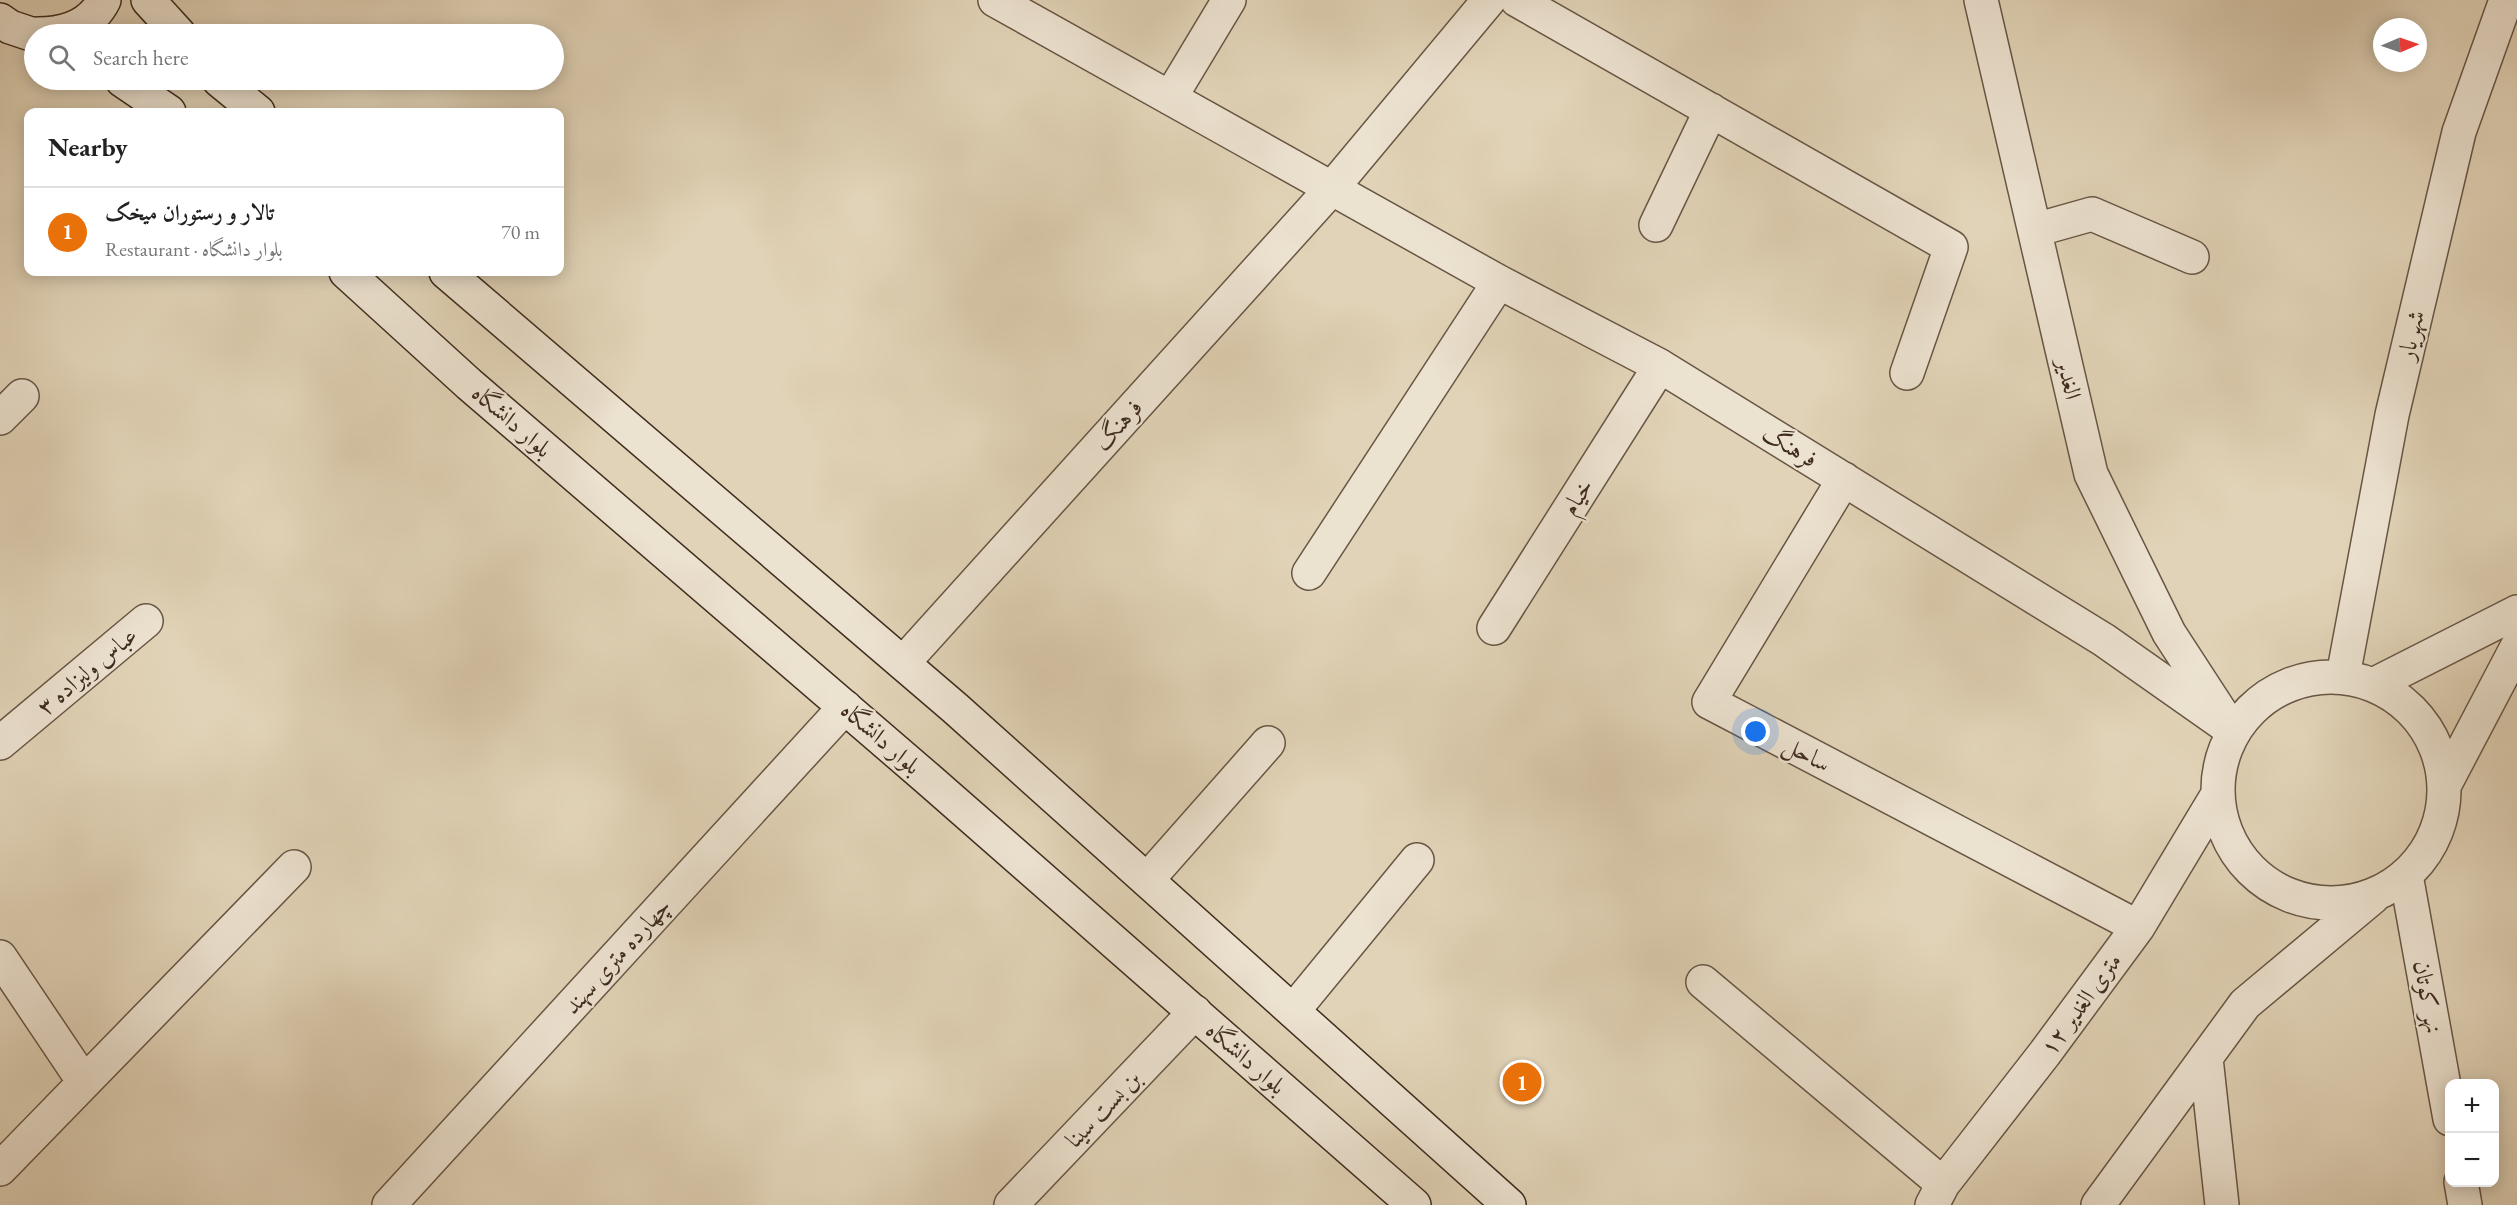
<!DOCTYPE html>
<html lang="en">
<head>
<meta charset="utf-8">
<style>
	body { margin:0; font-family:"EB Garamond",Amiri,serif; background:#f2f2f2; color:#222 }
	.controls { position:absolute; right:18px; bottom:18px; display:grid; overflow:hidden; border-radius:12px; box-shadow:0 3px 15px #0003 }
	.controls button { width:54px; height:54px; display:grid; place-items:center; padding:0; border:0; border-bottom:2px solid #e0e0e0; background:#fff; color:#222; font:30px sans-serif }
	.compass { position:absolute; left:2373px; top:18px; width:54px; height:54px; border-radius:50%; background:#fff; box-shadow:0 3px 15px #0003; rotate:88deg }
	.you { position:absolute; left:1756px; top:732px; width:21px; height:21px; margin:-15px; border:4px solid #fff; border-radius:50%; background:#1a73e8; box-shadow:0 0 0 9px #1a73e833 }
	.badge { display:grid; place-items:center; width:39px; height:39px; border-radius:50%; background:#ea580c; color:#fff; font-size:20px; font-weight:700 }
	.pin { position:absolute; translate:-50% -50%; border:3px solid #fff; box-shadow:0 2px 6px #0006 }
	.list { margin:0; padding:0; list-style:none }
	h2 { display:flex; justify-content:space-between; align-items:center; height:78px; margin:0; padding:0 24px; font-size:26px }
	h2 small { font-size:20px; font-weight:400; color:#767676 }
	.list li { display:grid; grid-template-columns:39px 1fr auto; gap:18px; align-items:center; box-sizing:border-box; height:90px; padding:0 24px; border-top:2px solid #e0e0e0 }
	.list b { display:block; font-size:22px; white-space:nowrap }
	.list p { margin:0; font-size:20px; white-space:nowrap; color:#767676 }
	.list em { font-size:20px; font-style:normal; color:#767676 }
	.icon { flex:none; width:33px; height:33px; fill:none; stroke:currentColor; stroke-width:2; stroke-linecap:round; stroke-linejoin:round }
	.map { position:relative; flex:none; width:2517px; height:1205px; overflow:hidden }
	.search { position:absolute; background:#fff; box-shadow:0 3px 15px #0003; left:24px; top:24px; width:540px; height:66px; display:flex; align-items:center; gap:15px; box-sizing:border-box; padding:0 21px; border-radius:33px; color:#767676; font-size:22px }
	.panel { position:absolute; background:#fff; box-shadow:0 3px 15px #0003; left:24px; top:108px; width:540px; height:168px; border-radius:12px }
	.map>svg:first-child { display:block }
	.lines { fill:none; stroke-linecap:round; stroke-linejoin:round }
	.minor-casing { stroke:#685645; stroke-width:36 }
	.secondary-casing { stroke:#3f2c1f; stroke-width:36 }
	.minor { stroke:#ece2d0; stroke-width:33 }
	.secondary { stroke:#ece2d0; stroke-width:33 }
	.labels { text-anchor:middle; stroke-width:4.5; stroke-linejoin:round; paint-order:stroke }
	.street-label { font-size:24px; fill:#3f2c1f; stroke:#ece2d0 }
</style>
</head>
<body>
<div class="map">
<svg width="2517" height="1205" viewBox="0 0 2517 1205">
	<rect width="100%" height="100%" fill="#e1d3b7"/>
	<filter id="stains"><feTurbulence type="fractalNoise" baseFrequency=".00333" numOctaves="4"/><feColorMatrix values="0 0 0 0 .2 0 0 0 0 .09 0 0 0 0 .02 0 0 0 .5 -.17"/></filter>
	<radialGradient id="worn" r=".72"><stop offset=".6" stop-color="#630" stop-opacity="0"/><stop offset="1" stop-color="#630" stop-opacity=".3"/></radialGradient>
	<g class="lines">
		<g class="minor-casing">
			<path id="minor" d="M 995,0 L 1499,282 L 1660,366 L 2104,640 L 2232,730
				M 1517,0 L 1951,247 L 1907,373
				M 1981,0 L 2091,474 L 2169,633 L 2223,716
				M 1170,98 L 1229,0
				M 1656,225 L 1711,110
				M 2035,230 L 2092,214 L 2192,257
				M 0,418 L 22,396
				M 1844,479 L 1709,702 L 2138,927
				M 1309,573 L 1499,282
				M 1494,628 L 1660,366
				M 903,663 L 1333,187 L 1489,0
				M 2343,676 L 2392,415 L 2459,132 L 2506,0
				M2218 790a113 113 0 1 1 226 0a113 113 0 1 1-226 0Z
				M 2373,685 L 2517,612
				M 0,743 L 146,621
				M 2444,786 L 2517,647
				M 2406,875 L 2450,1119
				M 1147,880 L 1268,743
				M 0,957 L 84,1082
				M 1703,982 L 1943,1184
				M 1293,1011 L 1417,860
				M 2206,1058 L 2222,1205
				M 0,1169 L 294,867
				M 2461,1182 L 2465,1205
				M 389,1205 L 845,707
				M 1011,1205 L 1195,1012
				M 1932,1205 L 1943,1184 L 2045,1053 L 2138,927 L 2218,794
				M 2098,1205 L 2245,1004 L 2373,897"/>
		</g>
		<g class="secondary-casing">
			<path id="secondary" d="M 148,0 L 179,34
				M 0,20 L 10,27 L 34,35
				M 38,34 C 65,34 91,26 104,0
				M 122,80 L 169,112
				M 219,80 L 258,112
				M 346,272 L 469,384 L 927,778 L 1414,1205
				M 446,272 L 955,708 L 1509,1205"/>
		</g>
		<use href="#minor" class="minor"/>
		<use href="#secondary" class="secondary"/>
	</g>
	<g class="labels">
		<g class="street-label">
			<text transform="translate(2411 335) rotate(-77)" y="8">شهریار</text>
			<text transform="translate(2069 379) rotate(77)" y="8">الغدیر</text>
			<text transform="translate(512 421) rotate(41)" y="8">بلوار دانشگاه</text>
			<text transform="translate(1118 425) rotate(-48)" y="8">فرهنگ</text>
			<text transform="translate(1790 446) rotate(31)" y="8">فرهنگ</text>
			<text transform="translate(1577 497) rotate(-58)" y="8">خیام</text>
			<text transform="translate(87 671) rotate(-40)" y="8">عباس ولیزاده ۳</text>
			<text transform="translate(881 738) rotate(41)" y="8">بلوار دانشگاه</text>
			<text transform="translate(1807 754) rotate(28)" y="8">ساحل</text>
			<text transform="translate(617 956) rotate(-48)" y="8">چهارده متری سهند</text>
			<text transform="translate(2428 997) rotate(80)" y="8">نهر کوتان</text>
			<text transform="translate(2081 1004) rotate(-54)" y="8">۱۲ متری الغدیر</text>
			<text transform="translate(1246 1058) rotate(41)" y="8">بلوار دانشگاه</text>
			<text transform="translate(1103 1109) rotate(-46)" y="8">بن بست سینا</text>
		</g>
	</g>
	<rect width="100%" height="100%" filter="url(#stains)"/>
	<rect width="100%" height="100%" fill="url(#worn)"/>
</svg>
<div class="controls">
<button>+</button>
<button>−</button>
</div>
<svg class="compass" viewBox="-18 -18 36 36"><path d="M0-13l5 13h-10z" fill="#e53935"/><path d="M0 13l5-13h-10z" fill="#767676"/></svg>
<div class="you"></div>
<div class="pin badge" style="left:1522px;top:1082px;background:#e8710a">1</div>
<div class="search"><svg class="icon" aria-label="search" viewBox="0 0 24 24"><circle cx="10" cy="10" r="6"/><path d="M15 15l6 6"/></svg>Search here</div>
<section class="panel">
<h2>Nearby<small></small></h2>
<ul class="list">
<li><span class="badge" style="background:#e8710a">1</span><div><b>تالار و رستوران میخک</b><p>Restaurant · بلوار دانشگاه</p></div><em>70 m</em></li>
</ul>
</section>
</div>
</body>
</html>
